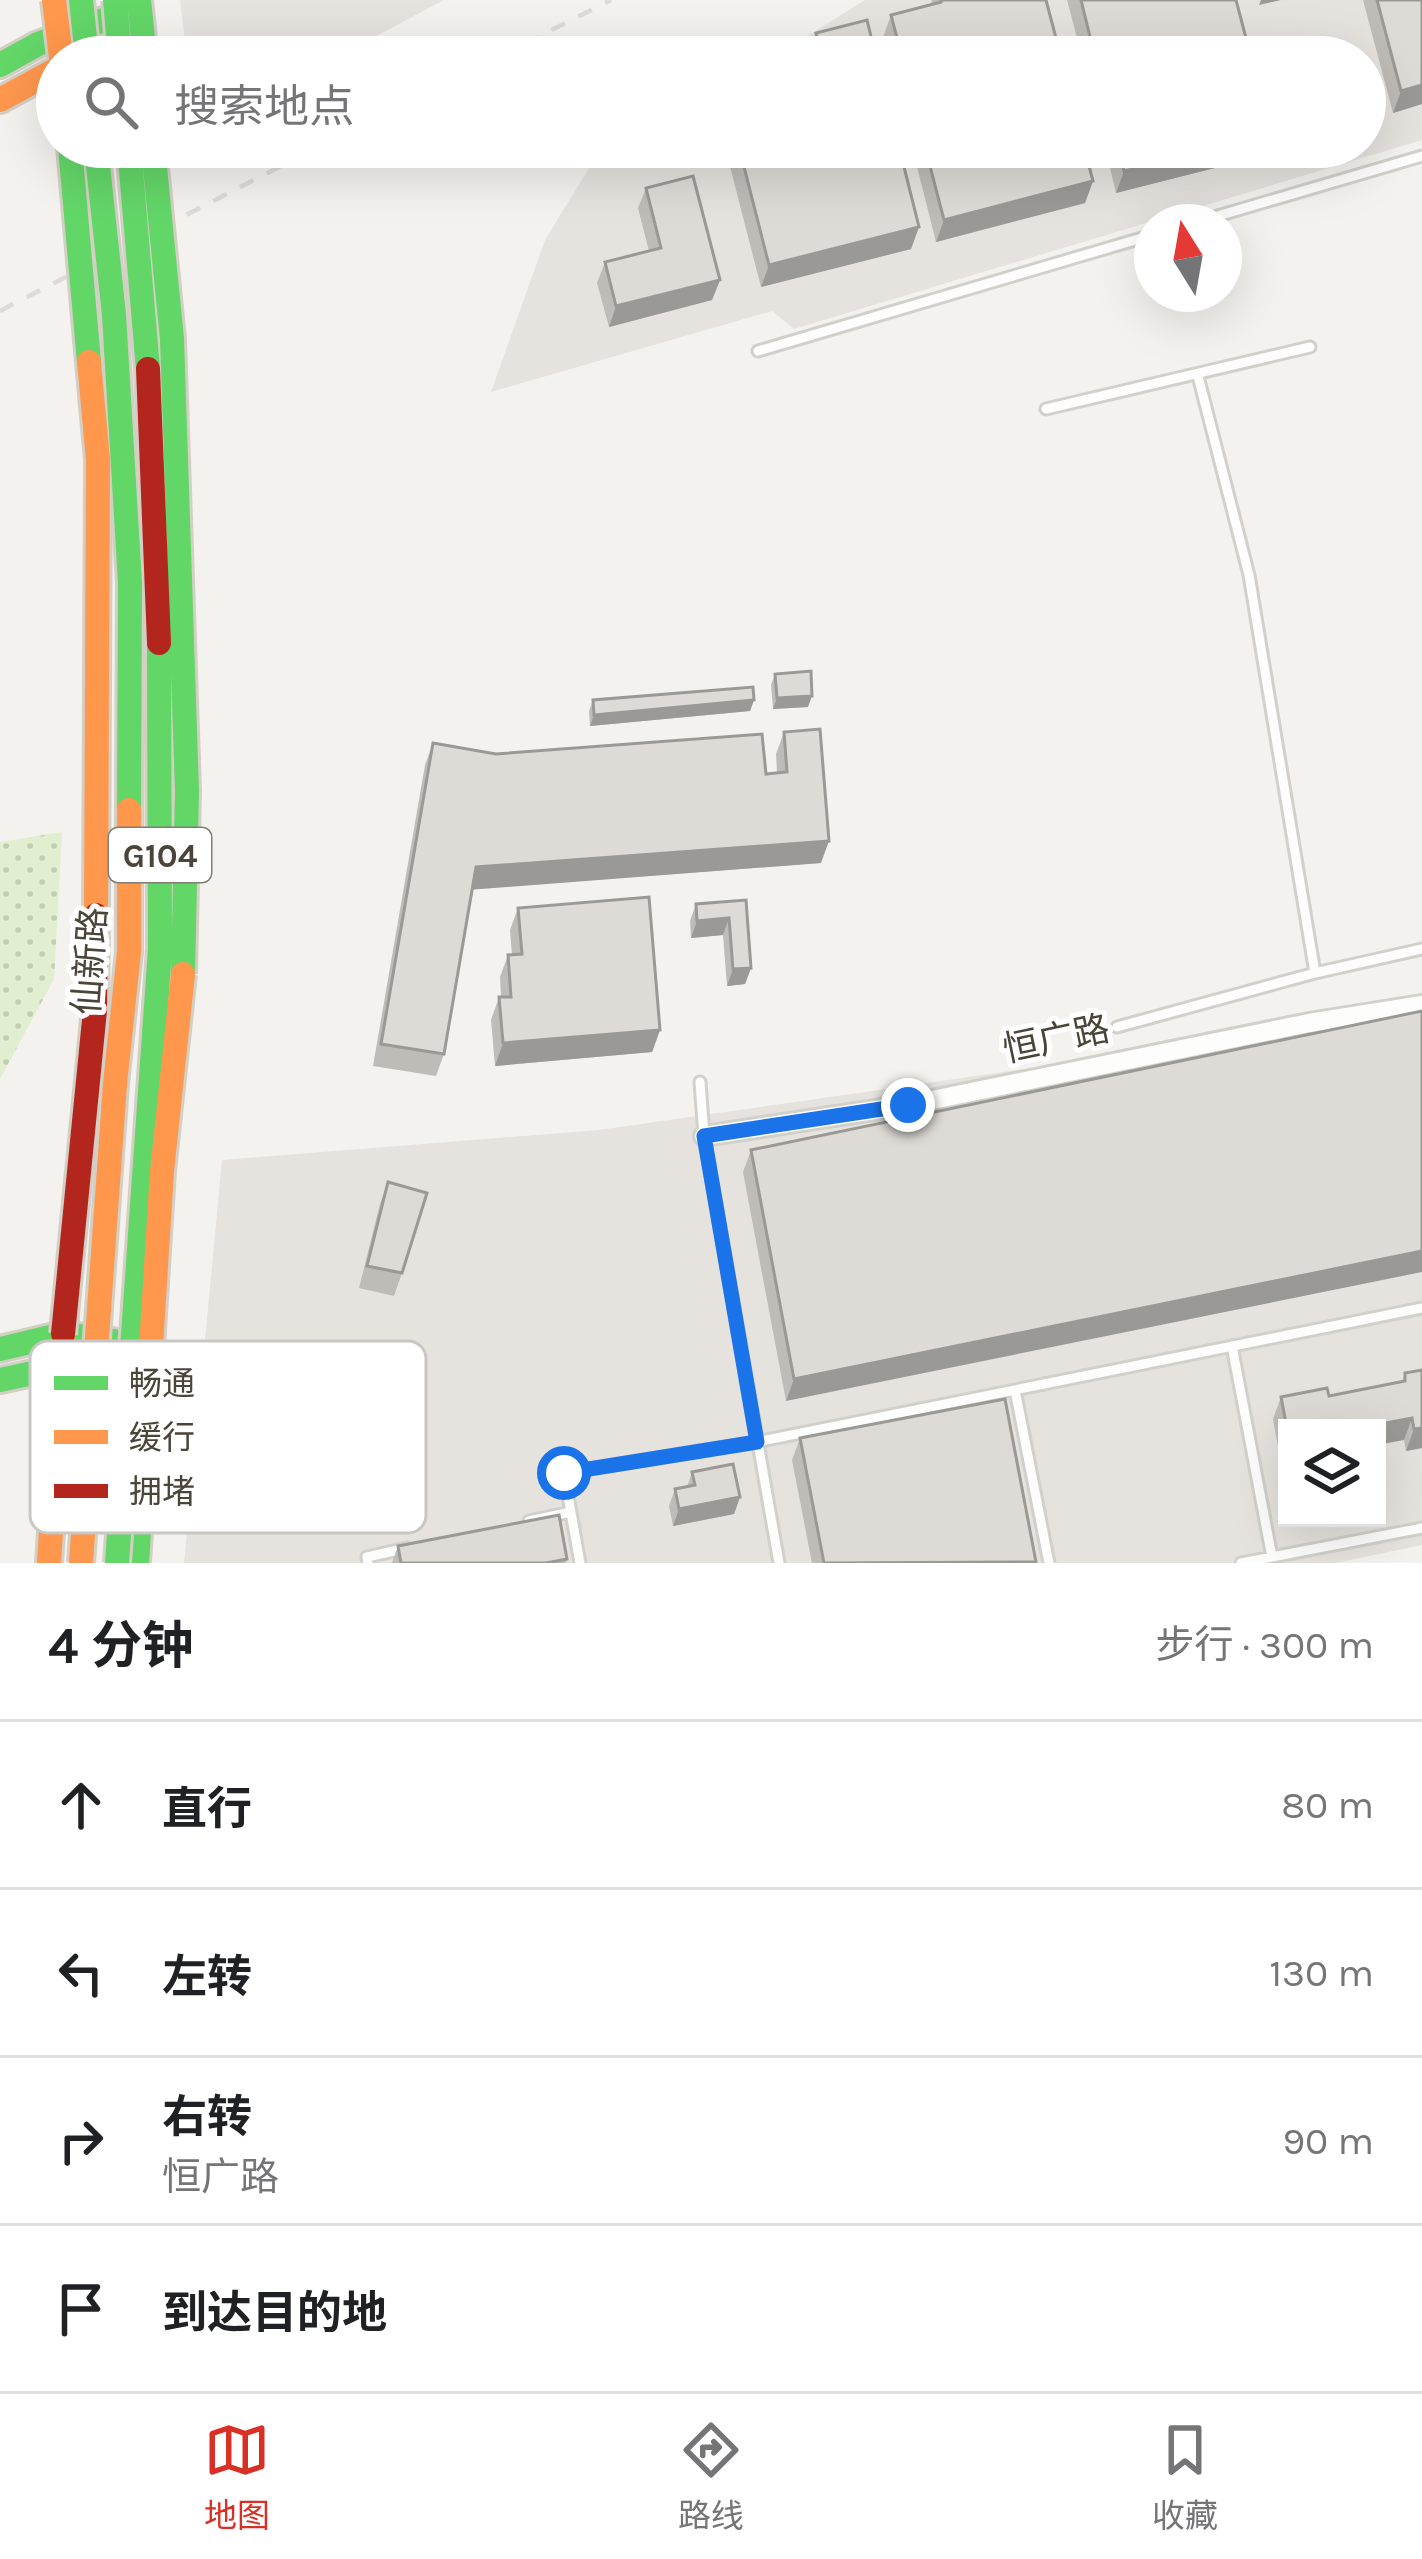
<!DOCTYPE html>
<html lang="zh">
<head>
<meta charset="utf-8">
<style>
	body { margin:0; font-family:Karla,"Noto Sans SC",sans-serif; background:#f2f2f2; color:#202124 }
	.controls { position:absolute; right:36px; bottom:36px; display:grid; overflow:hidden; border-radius:0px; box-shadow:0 12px 48px #0002 }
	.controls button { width:108px; height:108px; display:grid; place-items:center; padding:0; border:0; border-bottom:3px solid #e0e0e0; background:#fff; color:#202124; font:60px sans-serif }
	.compass { position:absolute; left:1134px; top:204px; width:108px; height:108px; border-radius:50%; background:#fff; box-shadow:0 12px 48px #0002; rotate:349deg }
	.stop { position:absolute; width:36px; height:36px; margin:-27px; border:9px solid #1a73e8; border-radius:50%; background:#fff }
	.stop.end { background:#1a73e8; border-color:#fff; box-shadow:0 3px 12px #0008 }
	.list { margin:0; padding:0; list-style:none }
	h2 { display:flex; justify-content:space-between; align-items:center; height:156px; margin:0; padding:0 48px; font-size:51px }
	h2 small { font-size:39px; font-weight:400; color:#757577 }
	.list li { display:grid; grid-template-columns:78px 1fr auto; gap:36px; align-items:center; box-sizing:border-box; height:168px; padding:0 48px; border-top:3px solid #e0e0e0 }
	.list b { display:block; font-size:45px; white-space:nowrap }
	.list p { margin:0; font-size:39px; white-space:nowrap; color:#757577 }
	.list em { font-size:39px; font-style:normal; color:#757577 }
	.icon { flex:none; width:66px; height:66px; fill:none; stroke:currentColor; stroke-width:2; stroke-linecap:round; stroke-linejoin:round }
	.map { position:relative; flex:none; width:1422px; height:1563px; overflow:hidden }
	.search { position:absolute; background:#fff; box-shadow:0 12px 48px #0002; left:36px; right:36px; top:36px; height:132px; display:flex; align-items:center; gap:30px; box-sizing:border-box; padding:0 42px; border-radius:66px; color:#757577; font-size:45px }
	.sheet { height:828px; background:#fff }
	nav { display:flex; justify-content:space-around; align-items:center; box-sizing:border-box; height:168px; border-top:3px solid #e0e0e0; background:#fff; font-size:33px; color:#757577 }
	nav a { display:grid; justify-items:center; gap:6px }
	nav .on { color:#d93025 }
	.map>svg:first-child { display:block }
	.industrial { fill:#e6e2de; fill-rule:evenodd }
	.grass { fill:url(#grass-dots) }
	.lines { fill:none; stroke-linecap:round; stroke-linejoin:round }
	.lane-casing { stroke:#d2d0cb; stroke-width:15 }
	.street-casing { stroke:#d2d0cb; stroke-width:24 }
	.fast-casing { stroke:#d3cfc5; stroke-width:30 }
	.slow-casing { stroke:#d3cfc5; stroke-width:30 }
	.lane { stroke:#fdfdfc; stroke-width:9 }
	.street { stroke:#fdfdfc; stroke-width:18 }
	.fast { stroke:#63d668; stroke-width:24 }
	.slow { stroke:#ff974d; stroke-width:24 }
	.rail { stroke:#dbdbda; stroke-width:4.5; stroke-dasharray:15 15; stroke-linecap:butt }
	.fast-bridge-casing { stroke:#d3cfc5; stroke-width:30; stroke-linecap:butt }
	.slow-bridge-casing { stroke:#d3cfc5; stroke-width:30; stroke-linecap:butt }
	.jam-bridge-casing { stroke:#d3cfc5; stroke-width:30; stroke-linecap:butt }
	.fast-bridge { stroke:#63d668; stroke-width:24 }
	.slow-bridge { stroke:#ff974d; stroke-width:24 }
	.jam-bridge { stroke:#b3261e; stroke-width:24 }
	.wall { fill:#bfbcb8 }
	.shaded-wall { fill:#9b9996 }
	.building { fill:#dedbd6; stroke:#9b9996; stroke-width:3 }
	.route { stroke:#1a73e8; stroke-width:15 }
	.labels { text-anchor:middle; stroke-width:10; stroke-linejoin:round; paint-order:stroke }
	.shield { fill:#fff; stroke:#817c74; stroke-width:3 }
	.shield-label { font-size:33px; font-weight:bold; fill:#4b4439 }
	.street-label { font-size:36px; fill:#4b4439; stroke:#fff }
	.key { fill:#fff; stroke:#c9c7c4; stroke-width:3 }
	.key-label { font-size:33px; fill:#4b4439 }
</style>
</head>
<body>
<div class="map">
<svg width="1422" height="1563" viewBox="0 0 1422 1563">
	<defs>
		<pattern id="grass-dots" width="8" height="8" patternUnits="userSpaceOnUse" patternTransform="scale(3)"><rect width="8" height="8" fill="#e1eecf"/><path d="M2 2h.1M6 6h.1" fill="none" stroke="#c3cdb2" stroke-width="1.8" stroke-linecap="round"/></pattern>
	</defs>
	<rect width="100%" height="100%" fill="#f4f2ee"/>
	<path class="industrial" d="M 180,0 L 444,0 L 337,57 L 187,57 Z
		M 865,0 L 1422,0 L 1422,140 L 794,329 L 772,311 L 491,392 L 545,240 L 602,147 L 1365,147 L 1365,57 L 774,57 Z
		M 1422,998 L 1422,1545 L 1336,1563 L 184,1563 L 222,1160 L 599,1130 L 1130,1054 ZM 1287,1428 L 1377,1428 L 1377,1518 L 1287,1518 Z"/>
	<path class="grass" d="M 62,832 L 54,979 L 0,1079 L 0,842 Z"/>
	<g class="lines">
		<g class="lane-casing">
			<path id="lane" d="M 1197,222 L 1422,156
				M 758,351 L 1152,235
				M 1198,376 L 1249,575 L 1315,973
				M 1046,409 L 1310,347
				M 1117,1027 L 1315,973 L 1422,949
				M 700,1082 L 704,1136 L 779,1563
				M 1232,1346 L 1272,1557
				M 1015,1390 L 1049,1563
				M 529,1521 L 571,1512
				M 368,1563 L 367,1557 L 407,1548
				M 580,1563 L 564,1473 L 756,1442 L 1422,1308
				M 1241,1563 L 1422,1528"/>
		</g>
		<g class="street-casing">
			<path id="street" d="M 704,1136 L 908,1105 L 1309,1023 L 1422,1005"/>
		</g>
		<g class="fast-casing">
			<path id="fast" d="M 0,65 L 38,44 L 131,10
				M 0,1349 L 63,1334 L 113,1341
				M 0,1380 L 150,1348
				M 137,1563 L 148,1394"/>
		</g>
		<g class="slow-casing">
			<path id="slow" d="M 0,100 L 57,69
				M 49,1563 L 65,1314"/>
		</g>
		<use href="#lane" class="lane"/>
		<use href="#street" class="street"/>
		<use href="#fast" class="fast"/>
		<use href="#slow" class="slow"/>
		<path class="rail" d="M 498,57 L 611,0
			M 0,311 L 318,147"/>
		<g class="fast-bridge-casing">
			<path id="fast-bridge" d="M 81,0 L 87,57
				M 115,0 L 120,57
				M 139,0 L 145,57
				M 70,147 L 89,362
				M 96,147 L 114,315 L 130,583 L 129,810
				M 129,147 L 148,369
				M 153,147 L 172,339 L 187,791 L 183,974
				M 117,1563 L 160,949 L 159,643"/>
		</g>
		<g class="slow-bridge-casing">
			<path id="slow-bridge" d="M 54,0 L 61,57
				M 89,362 L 98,460 L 96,915
				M 148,1394 L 162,1171 L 183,974
				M 81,1563 L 115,1084 L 129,952 L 129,810"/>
		</g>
		<g class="jam-bridge-casing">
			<path id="jam-bridge" d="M 148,369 L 159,643
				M 63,1334 L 95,1010 L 96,915"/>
		</g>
		<use href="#fast-bridge" class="fast-bridge"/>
		<use href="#slow-bridge" class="slow-bridge"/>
		<use href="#jam-bridge" class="jam-bridge"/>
	</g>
	<path class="wall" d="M 932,0 L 1046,0 L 1061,57 L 888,57 L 883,37 L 891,15 L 931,5 Z
		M 1067,0 L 1236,0 L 1251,57 L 1082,57 Z
		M 1363,0 L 1422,0 L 1422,104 L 1393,113 Z
		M 816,33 L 876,57 L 809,53 Z
		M 725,147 L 899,147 L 919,227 L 911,249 L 761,287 Z
		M 912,147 L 1084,147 L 1093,181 L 1085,203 L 936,242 Z
		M 1105,147 L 1265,147 L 1262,156 L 1116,193 Z
		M 646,188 L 720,280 L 712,300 L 609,327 L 597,283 L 605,262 L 649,251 L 638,208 Z
		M 775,674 L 808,707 L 773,709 L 771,685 Z
		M 593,700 L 754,700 L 750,711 L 590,726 L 589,711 Z
		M 784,732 L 821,863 L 472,889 L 444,1054 L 436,1076 L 373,1066 L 425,765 L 433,743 L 496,754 L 766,774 L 777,773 L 776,754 Z
		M 746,900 L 751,968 L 745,984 L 727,986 L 723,935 L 691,938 L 690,921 L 696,904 Z
		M 518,908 L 660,1030 L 652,1052 L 495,1066 L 491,1020 L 499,997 L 501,997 L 500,977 L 508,955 L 512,955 L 510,930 Z
		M 1422,1011 L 786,1401 L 743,1172 L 751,1150 Z
		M 388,1182 L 402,1273 L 394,1296 L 359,1288 L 380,1204 Z
		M 1405,1373 L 1422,1448 L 1406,1451 L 1404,1440 L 1287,1428 L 1287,1473 L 1283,1474 L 1273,1419 L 1281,1397 L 1329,1396 L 1402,1382 Z
		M 800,1438 L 1036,1563 L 812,1563 L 792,1460 Z
		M 692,1472 L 740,1497 L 734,1514 L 673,1526 L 669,1506 L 675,1489 L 687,1487 Z
		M 398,1546 L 567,1559 L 566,1563 L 392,1563 Z"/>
	<path class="shaded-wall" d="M 1261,0 L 1281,0 L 1259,5 Z
		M 1422,85 L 1422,104 L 1393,113 L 1401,91 Z
		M 1218,147 L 1265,147 L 1262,156 L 1116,193 L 1124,171 Z
		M 1093,181 L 1085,203 L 936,242 L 944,220 Z
		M 919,227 L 911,249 L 761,287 L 769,265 Z
		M 720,280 L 712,300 L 609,327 L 616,306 Z
		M 812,696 L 808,707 L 773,709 L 777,698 Z
		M 754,700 L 750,711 L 590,726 L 594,715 Z
		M 829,841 L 821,863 L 468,890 L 476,867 Z
		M 729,918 L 723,935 L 691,938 L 697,921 Z
		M 751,968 L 745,984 L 727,986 L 733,969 Z
		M 660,1030 L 652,1052 L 495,1066 L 503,1043 Z
		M 1422,1251 L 1422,1272 L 786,1401 L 794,1379 Z
		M 1412,1418 L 1404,1440 L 1377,1445 L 1377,1428 L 1360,1428 Z
		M 1422,1428 L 1422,1448 L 1406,1451 L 1414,1429 Z
		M 740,1497 L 734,1514 L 673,1526 L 679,1509 Z"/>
	<path class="building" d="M 941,0 L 1046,0 L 1061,57 L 902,57 L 891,15 L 941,2 Z
		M 1081,0 L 1236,0 L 1251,57 L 1095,57 Z
		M 1377,0 L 1422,0 L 1422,85 L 1401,91 Z
		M 867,20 L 876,57 L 792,57 L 820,50 L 816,33 Z
		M 739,147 L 899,147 L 919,227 L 769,265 Z
		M 925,147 L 1084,147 L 1093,181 L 944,220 Z
		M 1118,147 L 1218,147 L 1124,171 Z
		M 693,176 L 720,280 L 616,306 L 605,262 L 661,248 L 646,188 Z
		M 811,671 L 812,696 L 777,698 L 775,674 Z
		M 753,687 L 754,700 L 594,715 L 593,700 Z
		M 820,729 L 829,841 L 476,867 L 444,1054 L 381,1044 L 433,743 L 496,754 L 762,734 L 766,774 L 787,772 L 784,732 Z
		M 649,897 L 660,1030 L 503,1043 L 499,997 L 511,997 L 508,955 L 522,954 L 518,908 Z
		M 746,900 L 751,968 L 733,969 L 729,918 L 697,921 L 696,904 Z
		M 1422,1011 L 1422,1251 L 794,1379 L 751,1150 Z
		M 388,1182 L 427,1193 L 402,1273 L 367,1266 Z
		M 1422,1370 L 1422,1428 L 1414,1429 L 1412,1418 L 1360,1428 L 1287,1428 L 1281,1397 L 1327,1388 L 1329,1396 L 1405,1381 L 1405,1373 Z
		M 1005,1399 L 1036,1562 L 824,1563 L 800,1438 Z
		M 733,1464 L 740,1497 L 679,1509 L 675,1489 L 695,1485 L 692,1472 Z
		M 559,1515 L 567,1559 L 546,1563 L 401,1563 L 398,1546 Z"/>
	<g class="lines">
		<path class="route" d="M 564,1473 L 757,1442 L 704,1136 L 908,1105"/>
	</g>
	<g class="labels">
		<rect class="shield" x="109" y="828" width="102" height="54" rx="9"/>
		<g class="shield-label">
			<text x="160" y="867">G104</text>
		</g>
		<g class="street-label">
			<text transform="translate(89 961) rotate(-86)" y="13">仙新路</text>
			<text transform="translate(1056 1038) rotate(-12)" y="13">恒广路</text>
		</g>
	</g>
	<rect x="30" y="1341" width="396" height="192" rx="18" class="key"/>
	<rect x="54" y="1376" width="54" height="14" fill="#63d668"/>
	<rect x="54" y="1430" width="54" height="14" fill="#ff974d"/>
	<rect x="54" y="1484" width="54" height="14" fill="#b3261e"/>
	<g class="key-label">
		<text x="129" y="1395">畅通</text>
		<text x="129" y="1449">缓行</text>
		<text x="129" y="1503">拥堵</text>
	</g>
</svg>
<div class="controls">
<button><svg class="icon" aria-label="layers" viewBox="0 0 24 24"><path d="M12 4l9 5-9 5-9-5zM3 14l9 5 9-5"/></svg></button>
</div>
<svg class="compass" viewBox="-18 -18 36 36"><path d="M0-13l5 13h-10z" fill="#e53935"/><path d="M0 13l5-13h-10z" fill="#757577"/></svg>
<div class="stop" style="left:564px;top:1473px"></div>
<div class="stop end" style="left:908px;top:1105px"></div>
<div class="search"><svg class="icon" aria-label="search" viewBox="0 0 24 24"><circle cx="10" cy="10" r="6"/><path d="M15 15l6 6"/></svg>搜索地点</div>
</div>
<section class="sheet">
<h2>4 分钟<small>步行 · 300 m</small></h2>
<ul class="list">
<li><svg class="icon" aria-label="ahead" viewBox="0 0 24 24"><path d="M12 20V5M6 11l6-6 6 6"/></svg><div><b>直行</b></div><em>80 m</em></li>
<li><svg class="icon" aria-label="left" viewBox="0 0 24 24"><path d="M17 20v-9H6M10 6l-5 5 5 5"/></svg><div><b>左转</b></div><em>130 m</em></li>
<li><svg class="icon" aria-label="right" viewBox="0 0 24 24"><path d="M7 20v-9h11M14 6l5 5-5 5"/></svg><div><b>右转</b><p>恒广路</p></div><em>90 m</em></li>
<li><svg class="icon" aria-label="arrive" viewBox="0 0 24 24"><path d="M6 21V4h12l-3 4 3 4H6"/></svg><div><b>到达目的地</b></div></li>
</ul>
</section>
<nav>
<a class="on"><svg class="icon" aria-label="map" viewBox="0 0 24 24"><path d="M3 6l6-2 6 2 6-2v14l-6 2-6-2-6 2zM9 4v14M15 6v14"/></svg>地图</a>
<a><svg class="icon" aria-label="directions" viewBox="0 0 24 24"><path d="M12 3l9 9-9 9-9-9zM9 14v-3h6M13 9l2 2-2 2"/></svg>路线</a>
<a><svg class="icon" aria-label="saved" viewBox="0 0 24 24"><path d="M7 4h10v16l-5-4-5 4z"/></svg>收藏</a>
</nav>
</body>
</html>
